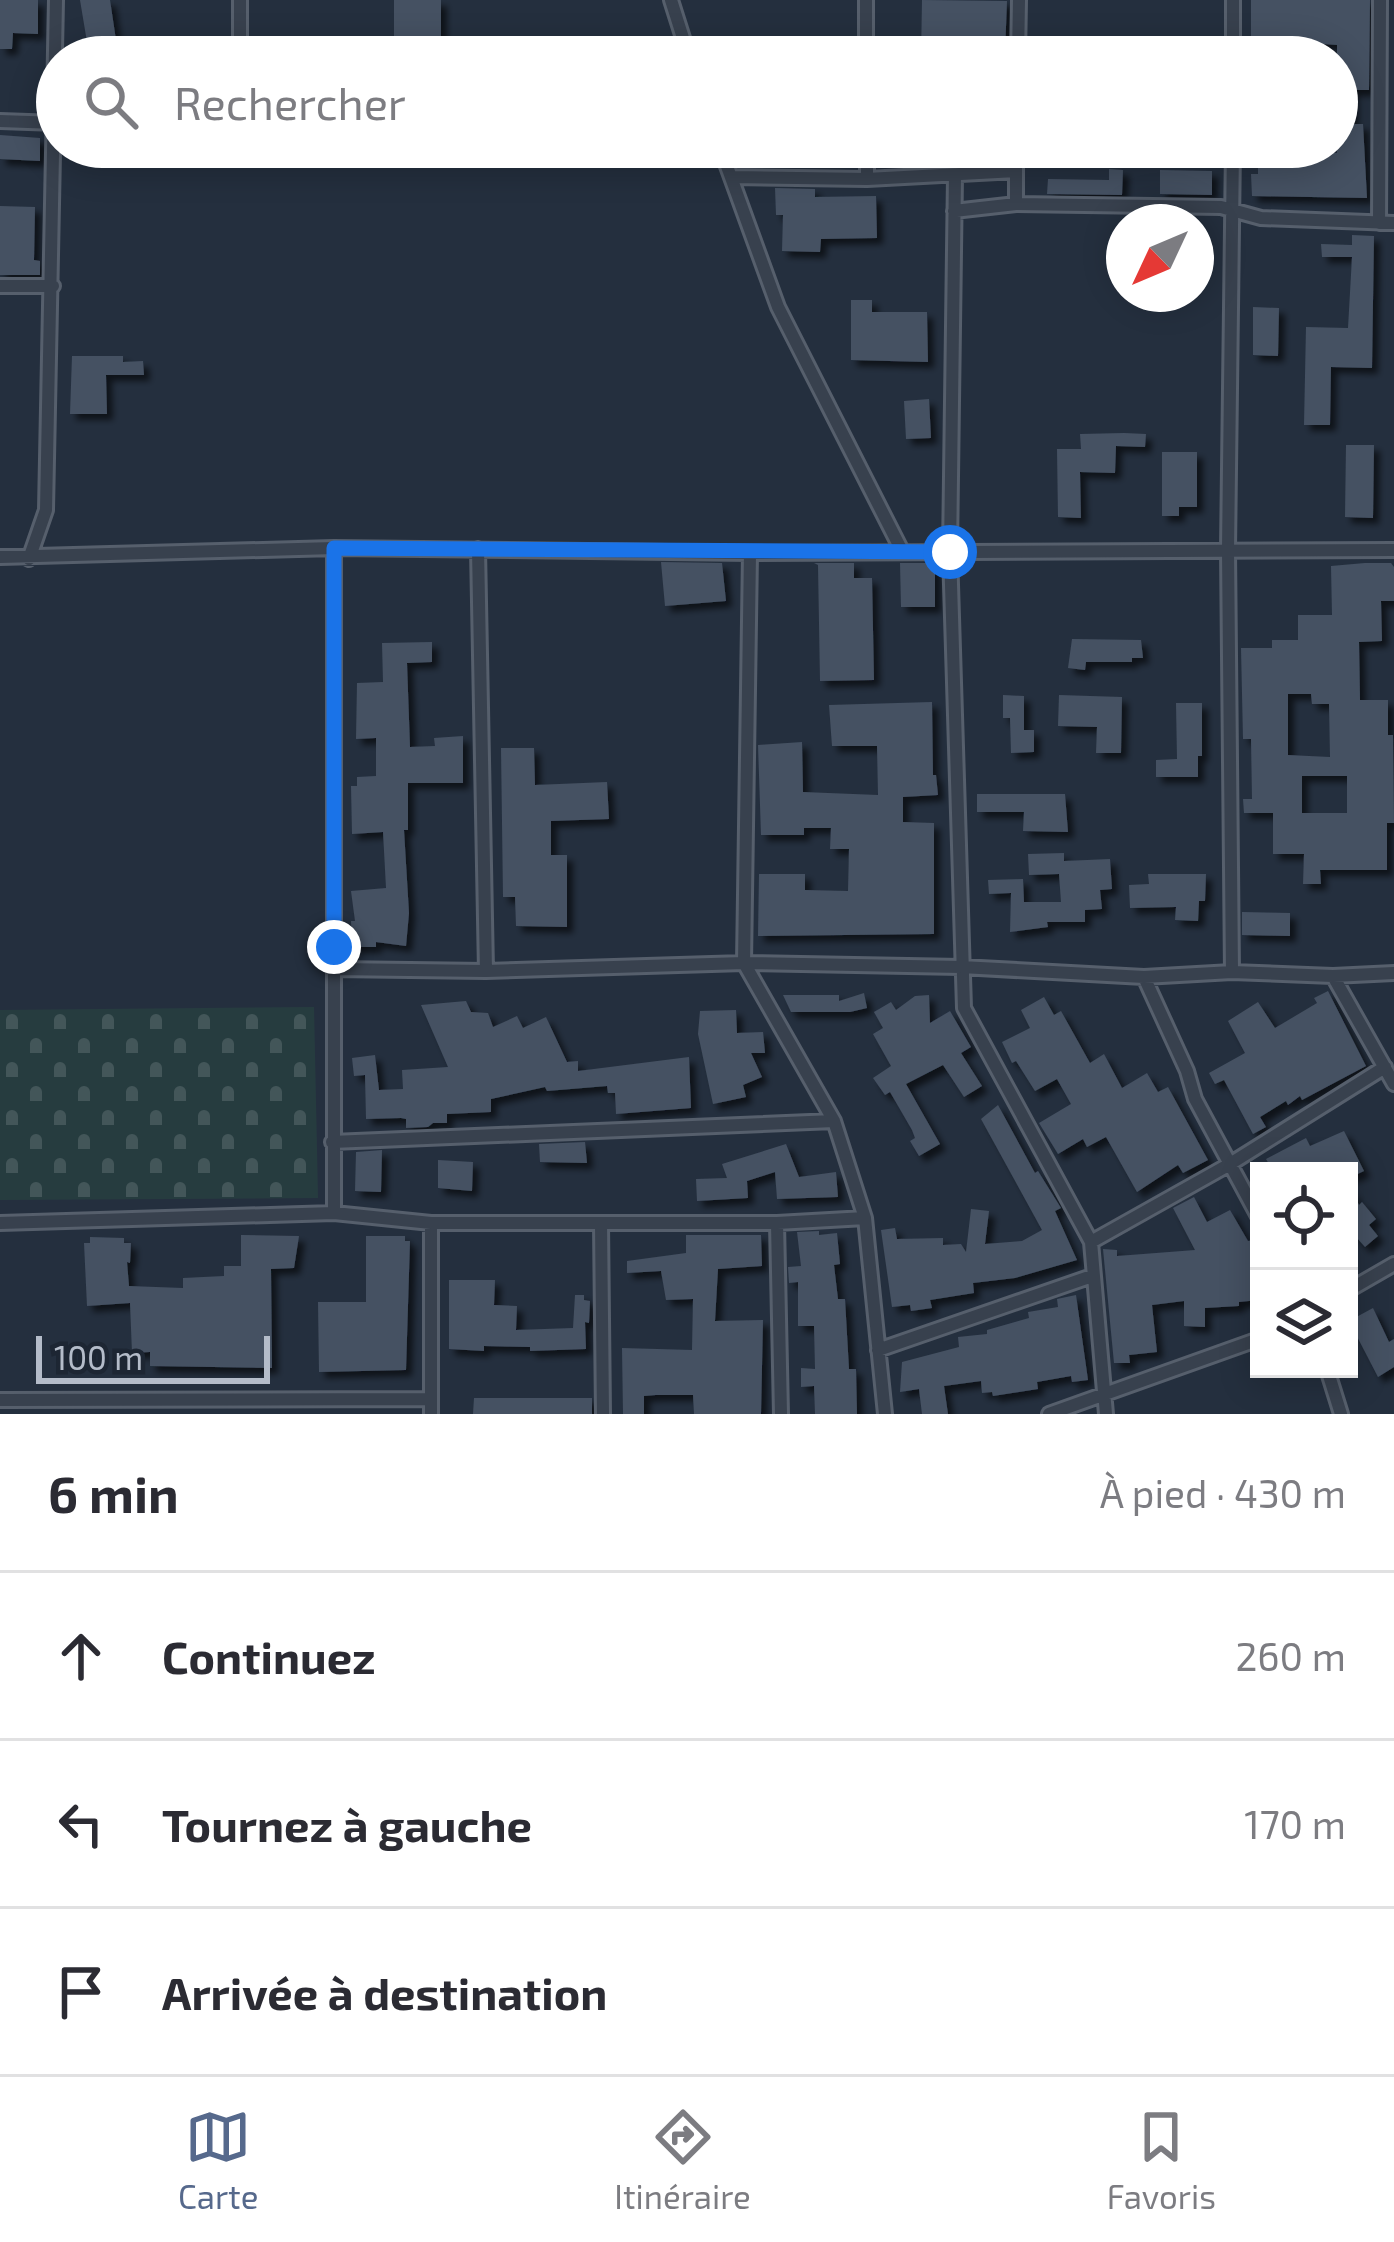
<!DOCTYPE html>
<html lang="fr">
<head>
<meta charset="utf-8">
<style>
	body { margin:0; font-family:"Exo 2",sans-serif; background:#f2f2f3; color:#2b2b33 }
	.controls { position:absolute; right:36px; bottom:36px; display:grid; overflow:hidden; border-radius:0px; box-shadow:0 6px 30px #0003 }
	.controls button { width:108px; height:108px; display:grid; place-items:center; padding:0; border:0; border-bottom:3px solid #e1e1e2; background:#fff; color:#2b2b33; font:60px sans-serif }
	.compass { position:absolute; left:1106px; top:204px; width:108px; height:108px; border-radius:50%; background:#fff; box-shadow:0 6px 30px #0003; rotate:226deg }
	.scale { position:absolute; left:36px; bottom:30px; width:234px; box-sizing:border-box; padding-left:12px; border:6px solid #b4bcc9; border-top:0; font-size:33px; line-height:42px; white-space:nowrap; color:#b4bcc9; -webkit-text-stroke:9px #1d2633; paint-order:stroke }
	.stop { position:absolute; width:36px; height:36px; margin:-27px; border:9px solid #1a73e8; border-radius:50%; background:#fff }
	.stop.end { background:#1a73e8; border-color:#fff; box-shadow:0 3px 12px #0008 }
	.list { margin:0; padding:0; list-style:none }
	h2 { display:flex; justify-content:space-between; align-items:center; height:156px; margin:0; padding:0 48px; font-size:51px }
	h2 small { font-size:39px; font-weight:400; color:#7c7c81 }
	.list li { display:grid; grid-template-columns:78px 1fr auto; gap:36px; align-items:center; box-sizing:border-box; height:168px; padding:0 48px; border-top:3px solid #e1e1e2 }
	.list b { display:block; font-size:45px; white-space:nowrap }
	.list em { font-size:39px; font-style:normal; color:#7c7c81 }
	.icon { flex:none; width:66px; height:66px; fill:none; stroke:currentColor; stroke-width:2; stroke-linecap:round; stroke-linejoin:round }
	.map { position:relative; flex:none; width:1394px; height:1414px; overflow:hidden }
	.search { position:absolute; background:#fff; box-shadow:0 6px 30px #0003; left:36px; right:36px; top:36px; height:132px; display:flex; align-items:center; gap:30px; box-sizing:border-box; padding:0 42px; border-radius:66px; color:#7c7c81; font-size:45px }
	.sheet { height:660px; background:#fff }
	nav { display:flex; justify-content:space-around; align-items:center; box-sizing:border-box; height:168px; border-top:3px solid #e1e1e2; background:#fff; font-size:33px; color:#7c7c81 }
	nav a { display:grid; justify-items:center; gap:6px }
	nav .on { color:#56698c }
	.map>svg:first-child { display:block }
	.cemetery { fill:url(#cemetery-stones) }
	.building { fill:#455162; fill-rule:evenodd; filter:url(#shadow) }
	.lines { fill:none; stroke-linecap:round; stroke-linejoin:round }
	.minor-casing { stroke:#565f6c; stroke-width:18 }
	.minor { stroke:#38414e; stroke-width:12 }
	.route { stroke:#1a73e8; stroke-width:15 }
</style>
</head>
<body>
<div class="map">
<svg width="1394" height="1414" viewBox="0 0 1394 1414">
	<defs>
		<pattern id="cemetery-stones" width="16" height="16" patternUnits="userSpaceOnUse" patternTransform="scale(3)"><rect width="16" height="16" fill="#263c3f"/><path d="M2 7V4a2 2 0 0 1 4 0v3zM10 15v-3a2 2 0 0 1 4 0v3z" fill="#435659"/></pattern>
		<filter id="shadow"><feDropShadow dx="6" dy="6" stdDeviation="3" flood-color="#0009"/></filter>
	</defs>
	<rect width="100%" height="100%" fill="#242f3e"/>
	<path class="cemetery" d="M 314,1007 L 318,1198 L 0,1200 L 0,1010 Z"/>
	<path class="building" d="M 0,0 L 38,0 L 38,34 L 13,33 L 12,49 L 0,49 Z
		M 80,0 L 110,0 L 116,40 L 87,42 Z
		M 394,0 L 441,0 L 441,57 L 394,57 Z
		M 922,0 L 1007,1 L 1005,53 L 965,51 L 965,57 L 921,57 Z
		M 1251,0 L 1370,0 L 1369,90 L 1352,90 L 1352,124 L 1363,124 L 1367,198 L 1252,196 L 1251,174 L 1258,174 L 1258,147 L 1299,147 L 1299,151 L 1308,153 L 1337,153 L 1337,45 L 1309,43 L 1309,57 L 1251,57 Z
		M 0,135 L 40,138 L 40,161 L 0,159 Z
		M 1109,169 L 1123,170 L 1122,195 L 1047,194 L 1048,179 L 1109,180 Z
		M 1160,170 L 1212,171 L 1212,195 L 1160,194 Z
		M 775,188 L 815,189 L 815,197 L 876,196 L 877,238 L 821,239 L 820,252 L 782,251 L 783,215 L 776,215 Z
		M 0,206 L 35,207 L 34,260 L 40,261 L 40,275 L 0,275 Z
		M 1352,235 L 1374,236 L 1372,368 L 1331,367 L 1330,425 L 1304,425 L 1306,327 L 1348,328 L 1352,257 L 1322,257 L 1321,244 L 1352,245 Z
		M 851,300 L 872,300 L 872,312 L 927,312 L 928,362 L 851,360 Z
		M 1253,307 L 1279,308 L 1278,356 L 1253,355 Z
		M 72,356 L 123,356 L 123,362 L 143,361 L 144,375 L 106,375 L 107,414 L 70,414 Z
		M 929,399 L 931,438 L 906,439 L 904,401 Z
		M 1124,433 L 1146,434 L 1145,447 L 1116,446 L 1115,473 L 1080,472 L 1081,518 L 1058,517 L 1057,449 L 1081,449 L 1080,434 Z
		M 1346,445 L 1374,445 L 1373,518 L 1345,517 Z
		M 1162,452 L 1197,452 L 1197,507 L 1179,507 L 1179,516 L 1162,516 Z
		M 661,562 L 722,563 L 726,601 L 665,606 Z
		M 814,563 L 854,563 L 854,578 L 872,578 L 874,680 L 820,681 L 818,565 Z
		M 900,563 L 935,563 L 935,607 L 901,607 Z
		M 1365,563 L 1391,563 L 1394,567 L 1394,601 L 1381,601 L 1382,641 L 1359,642 L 1360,700 L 1388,700 L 1388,735 L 1393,735 L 1394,823 L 1387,823 L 1387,870 L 1320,870 L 1321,884 L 1303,884 L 1304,854 L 1273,854 L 1273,813 L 1244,813 L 1243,799 L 1252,799 L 1251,739 L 1243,739 L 1241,648 L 1272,648 L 1272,640 L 1298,640 L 1298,615 L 1332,615 L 1331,566 ZM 1288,694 L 1311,694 L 1312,704 L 1329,704 L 1330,757 L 1288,755 ZM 1302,776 L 1347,776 L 1347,813 L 1302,813 Z
		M 1072,639 L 1141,640 L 1143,658 L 1132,658 L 1132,662 L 1086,662 L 1085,670 L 1068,668 Z
		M 432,642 L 432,662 L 407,663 L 410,747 L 435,746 L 434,738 L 463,736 L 463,783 L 408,783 L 408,830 L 404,830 L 409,913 L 406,946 L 376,942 L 376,947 L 352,947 L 351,921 L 355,921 L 351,891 L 386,888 L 383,832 L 352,834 L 351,786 L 357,786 L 357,777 L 376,776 L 376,738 L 356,739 L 357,683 L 383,682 L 382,643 Z
		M 1003,695 L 1024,696 L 1024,730 L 1034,730 L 1034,752 L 1011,753 L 1010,718 L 1003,718 Z
		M 1059,695 L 1122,697 L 1121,753 L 1096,753 L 1097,727 L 1058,726 Z
		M 932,702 L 933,775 L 936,775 L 938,795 L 903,797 L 903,822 L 934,823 L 934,934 L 758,936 L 759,874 L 805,874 L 805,890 L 848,891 L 849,849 L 830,849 L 831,828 L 804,828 L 804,835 L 761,835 L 758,745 L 802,742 L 803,792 L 878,795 L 877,746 L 832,746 L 829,705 Z
		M 1176,703 L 1202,703 L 1202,756 L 1198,756 L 1198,777 L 1156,777 L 1156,760 L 1177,759 Z
		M 501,748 L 534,748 L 535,785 L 607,782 L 609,819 L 551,821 L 551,855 L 567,855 L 567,927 L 516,926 L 515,897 L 503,897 Z
		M 977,794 L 1065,794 L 1068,832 L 1023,831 L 1024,812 L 977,812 Z
		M 1064,853 L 1064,861 L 1110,859 L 1112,889 L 1100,890 L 1102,909 L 1085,910 L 1085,922 L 1047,922 L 1048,927 L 1010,932 L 1011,893 L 989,894 L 988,880 L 1023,879 L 1024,902 L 1061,902 L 1059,874 L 1029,875 L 1028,854 Z
		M 1148,874 L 1206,874 L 1205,901 L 1199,901 L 1198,921 L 1175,920 L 1176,907 L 1130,908 L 1129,885 L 1149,884 Z
		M 1242,912 L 1290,913 L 1290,936 L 1242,935 Z
		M 1328,991 L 1366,1066 L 1302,1100 L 1300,1096 L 1288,1105 L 1286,1101 L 1260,1117 L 1266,1127 L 1253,1134 L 1224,1080 L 1215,1084 L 1209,1073 L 1245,1053 L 1228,1021 L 1258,1002 L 1275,1028 L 1317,1003 L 1314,998 Z
		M 864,993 L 867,1008 L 850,1012 L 791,1012 L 783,995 L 839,995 L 839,1001 Z
		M 929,995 L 930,1023 L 950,1011 L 971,1047 L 961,1053 L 982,1086 L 964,1097 L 943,1065 L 906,1084 L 940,1144 L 919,1156 L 910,1141 L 915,1138 L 912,1130 L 890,1092 L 885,1095 L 873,1078 L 891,1066 L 873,1034 L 883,1028 L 874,1012 L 891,1002 L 896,1010 L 915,996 Z
		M 1044,997 L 1054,1015 L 1061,1011 L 1090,1063 L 1104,1054 L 1122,1088 L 1147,1073 L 1158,1092 L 1168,1087 L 1208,1160 L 1183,1173 L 1178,1165 L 1137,1192 L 1106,1137 L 1087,1147 L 1083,1139 L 1058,1154 L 1039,1123 L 1071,1104 L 1057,1079 L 1035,1091 L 1016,1061 L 1012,1063 L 1002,1042 L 1030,1028 L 1021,1010 Z
		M 466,1001 L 471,1012 L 488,1013 L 493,1027 L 517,1016 L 523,1028 L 546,1017 L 567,1062 L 578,1061 L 578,1071 L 689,1057 L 691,1108 L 616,1114 L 615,1093 L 608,1093 L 607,1086 L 547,1091 L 545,1087 L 491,1099 L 491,1112 L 447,1114 L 447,1123 L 433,1123 L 428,1127 L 406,1128 L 406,1119 L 401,1118 L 366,1119 L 365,1075 L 354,1076 L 352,1058 L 375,1055 L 379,1090 L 403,1089 L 402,1070 L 448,1067 L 421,1005 Z
		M 736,1010 L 737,1033 L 763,1032 L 765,1053 L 751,1053 L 762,1077 L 743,1085 L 746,1097 L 713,1104 L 698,1034 L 700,1011 Z
		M 998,1105 L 1035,1173 L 1038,1171 L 1061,1208 L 1055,1211 L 1077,1260 L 1015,1278 L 973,1283 L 974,1293 L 930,1300 L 932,1308 L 911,1311 L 910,1305 L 892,1307 L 881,1230 L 895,1228 L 897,1239 L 943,1238 L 943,1245 L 961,1244 L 966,1252 L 971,1209 L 989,1211 L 985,1244 L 1022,1241 L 1042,1230 L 981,1119 Z
		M 1344,1131 L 1364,1171 L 1349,1178 L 1349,1171 L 1273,1171 L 1266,1159 L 1306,1138 L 1310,1146 Z
		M 585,1142 L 587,1163 L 540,1162 L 539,1144 Z
		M 786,1144 L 799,1177 L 836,1172 L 838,1197 L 777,1199 L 775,1172 L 747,1181 L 748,1198 L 697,1201 L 696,1179 L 727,1178 L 722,1164 Z
		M 382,1150 L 381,1192 L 355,1191 L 356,1152 Z
		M 438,1160 L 473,1162 L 472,1191 L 438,1188 Z
		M 1349,1186 L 1359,1205 L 1362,1202 L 1376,1219 L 1369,1225 L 1378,1236 L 1365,1247 L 1349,1229 Z
		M 1194,1197 L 1207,1222 L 1230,1210 L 1248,1241 L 1256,1240 L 1259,1300 L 1239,1302 L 1239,1306 L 1205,1308 L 1205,1327 L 1184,1326 L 1184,1301 L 1152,1305 L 1157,1352 L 1129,1355 L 1130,1363 L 1114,1363 L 1103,1249 L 1117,1250 L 1117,1256 L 1195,1250 L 1173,1208 Z
		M 819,1231 L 819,1235 L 837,1233 L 840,1264 L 834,1265 L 838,1299 L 845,1299 L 849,1369 L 856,1369 L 857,1414 L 815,1414 L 814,1386 L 801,1387 L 801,1368 L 815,1369 L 814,1326 L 798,1326 L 798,1282 L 789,1283 L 788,1267 L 801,1266 L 797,1232 Z
		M 241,1235 L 299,1236 L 294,1268 L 271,1269 L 272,1368 L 150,1366 L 150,1352 L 132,1353 L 130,1303 L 87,1306 L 84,1243 L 90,1243 L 90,1237 L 124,1238 L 124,1243 L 131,1243 L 130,1263 L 127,1262 L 129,1286 L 183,1288 L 183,1278 L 224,1276 L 224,1266 L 241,1266 Z
		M 686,1235 L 761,1235 L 762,1266 L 718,1269 L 715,1321 L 763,1320 L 761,1414 L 694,1414 L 693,1395 L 656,1395 L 644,1396 L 644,1414 L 623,1414 L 622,1348 L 692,1350 L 693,1299 L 666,1300 L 661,1271 L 627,1273 L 627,1261 L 686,1253 Z
		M 366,1236 L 405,1236 L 405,1241 L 410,1241 L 406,1370 L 319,1372 L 318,1302 L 366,1302 Z
		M 449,1280 L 495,1280 L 494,1305 L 517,1306 L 516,1330 L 573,1328 L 575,1295 L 584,1295 L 584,1300 L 590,1301 L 589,1323 L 585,1322 L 586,1349 L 530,1351 L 530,1347 L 484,1346 L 484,1351 L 449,1349 Z
		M 1076,1295 L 1088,1380 L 1072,1382 L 1071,1376 L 1037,1382 L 1038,1389 L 993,1396 L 992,1392 L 982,1393 L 981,1381 L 944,1386 L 948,1414 L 922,1414 L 919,1389 L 900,1392 L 902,1362 L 959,1347 L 958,1337 L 987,1334 L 987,1330 L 1029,1318 L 1028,1312 L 1058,1307 L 1057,1299 Z
		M 1373,1308 L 1389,1342 L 1394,1339 L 1394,1367 L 1378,1377 L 1349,1321 Z
		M 474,1398 L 592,1398 L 592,1414 L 473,1414 Z"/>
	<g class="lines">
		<g class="minor-casing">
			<path id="minor" d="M 671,0 L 689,57
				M 866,0 L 866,57
				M 240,57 L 240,0
				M 1018,57 L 1019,0
				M 1233,57 L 1233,0
				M 0,121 L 57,123
				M 720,147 L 778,307 L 902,551
				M 867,147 L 867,179
				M 1016,147 L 1016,204
				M 955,176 L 950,552 L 964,1008 L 1091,1242 L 1106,1414
				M 732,177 L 867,179 L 1016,171
				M 954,211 L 1016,204 L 1221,207 L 1261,218 L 1394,223
				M 1379,223 L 1380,0
				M 0,286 L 53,286
				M 334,548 L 334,1213
				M 478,549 L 486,971
				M 750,553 L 744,963 L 834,1121 L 865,1218 L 885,1414
				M 0,557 L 334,548 L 750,553 L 1394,550
				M 29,559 L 46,510 L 56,0
				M 334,969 L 486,971 L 744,963 L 961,967 L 1144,977 L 1232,972 L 1333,976 L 1394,973
				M 1232,972 L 1228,550 L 1233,147
				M 1333,976 L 1394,1084
				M 1144,977 L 1187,1071 L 1195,1099 L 1259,1218
				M 332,1142 L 834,1121
				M 0,1223 L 334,1213 L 431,1223 L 777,1223 L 865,1218
				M 601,1223 L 603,1414
				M 777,1223 L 781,1414
				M 1091,1242 L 1230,1164 L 1385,1067
				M 1349,1290 L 1394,1264
				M 878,1350 L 1092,1276
				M 1327,1369 L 1341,1414
				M 0,1400 L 431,1399
				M 431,1414 L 431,1223
				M 1049,1414 L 1259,1339"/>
		</g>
		<use href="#minor" class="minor"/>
	</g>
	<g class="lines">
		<path class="route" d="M 334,947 L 334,548 L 950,552"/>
	</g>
</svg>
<div class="controls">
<button><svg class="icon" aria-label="locate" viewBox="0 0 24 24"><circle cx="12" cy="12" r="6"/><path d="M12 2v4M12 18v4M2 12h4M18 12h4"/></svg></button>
<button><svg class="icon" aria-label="layers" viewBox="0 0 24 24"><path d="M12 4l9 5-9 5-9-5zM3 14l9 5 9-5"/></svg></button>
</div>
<svg class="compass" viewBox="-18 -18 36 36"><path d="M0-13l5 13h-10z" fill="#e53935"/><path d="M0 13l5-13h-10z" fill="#7c7c81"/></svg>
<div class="scale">100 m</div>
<div class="stop" style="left:950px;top:552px"></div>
<div class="stop end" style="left:334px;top:947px"></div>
<div class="search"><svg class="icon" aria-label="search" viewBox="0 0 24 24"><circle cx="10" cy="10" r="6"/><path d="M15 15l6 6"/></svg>Rechercher</div>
</div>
<section class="sheet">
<h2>6 min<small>À pied · 430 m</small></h2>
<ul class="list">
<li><svg class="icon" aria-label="ahead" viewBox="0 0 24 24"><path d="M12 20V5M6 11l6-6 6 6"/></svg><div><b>Continuez</b></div><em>260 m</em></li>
<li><svg class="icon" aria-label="left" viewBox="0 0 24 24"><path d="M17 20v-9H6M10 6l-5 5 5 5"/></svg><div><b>Tournez à gauche</b></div><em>170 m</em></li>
<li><svg class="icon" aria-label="arrive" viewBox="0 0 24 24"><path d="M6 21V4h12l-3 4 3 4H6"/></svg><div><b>Arrivée à destination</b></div></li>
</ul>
</section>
<nav>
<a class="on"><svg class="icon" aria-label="map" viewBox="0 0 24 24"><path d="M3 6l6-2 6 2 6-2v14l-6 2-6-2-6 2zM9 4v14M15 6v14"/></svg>Carte</a>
<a><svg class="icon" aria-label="directions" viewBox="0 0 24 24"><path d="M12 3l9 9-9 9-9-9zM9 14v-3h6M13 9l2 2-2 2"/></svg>Itinéraire</a>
<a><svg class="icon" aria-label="saved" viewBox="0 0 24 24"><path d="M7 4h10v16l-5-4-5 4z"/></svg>Favoris</a>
</nav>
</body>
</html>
